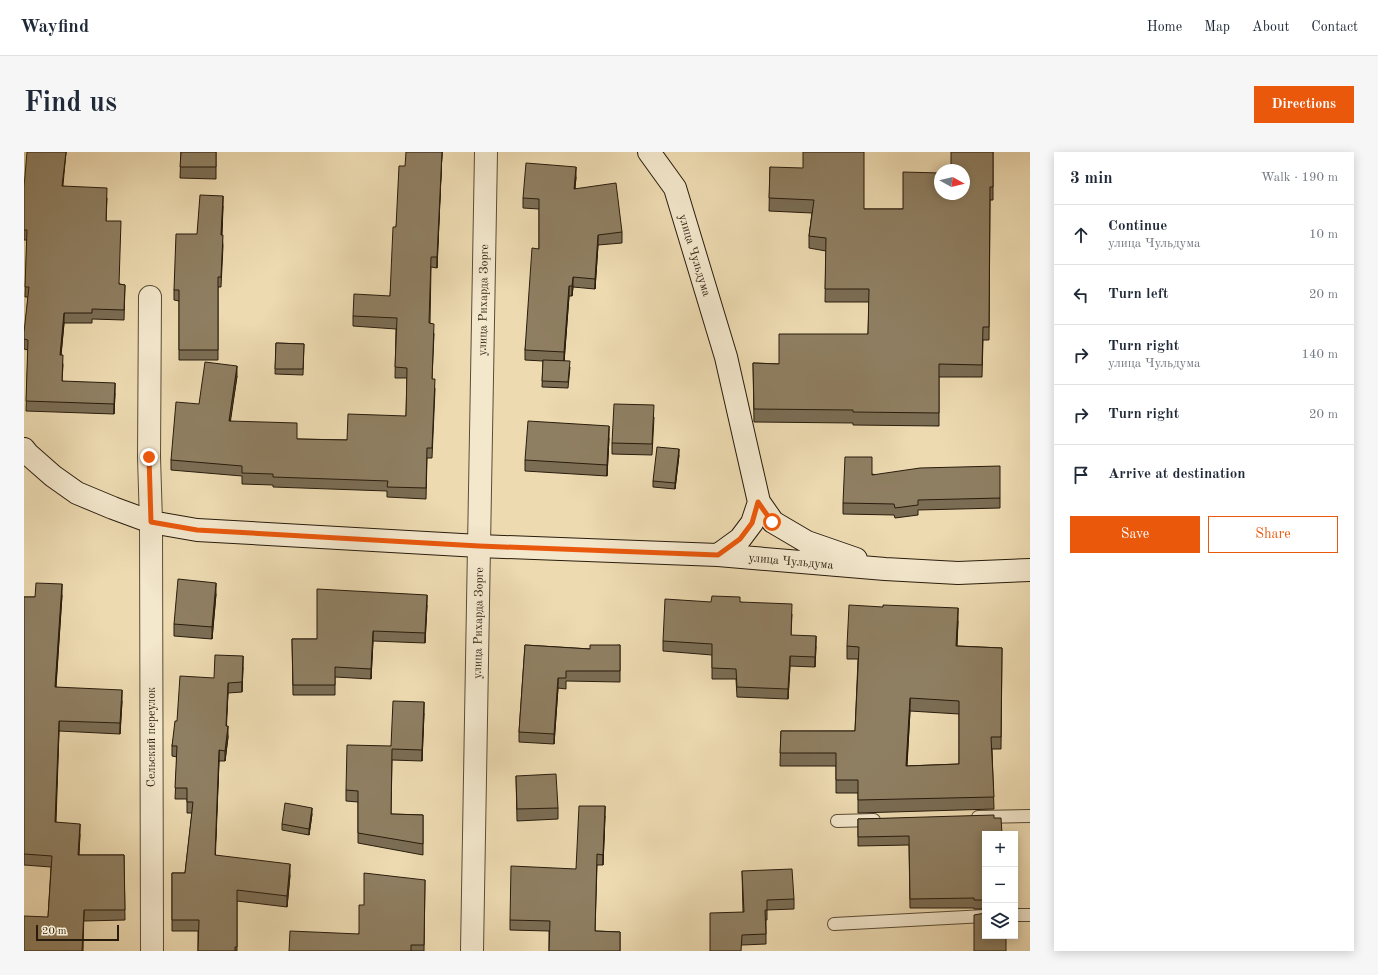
<!DOCTYPE html>
<html lang="en">
<head>
<meta charset="utf-8">
<style>
	body { margin:0; font-family:"Old Standard TT",serif; background:#f6f6f7; color:#1f2937 }
	.controls { position:absolute; right:12px; bottom:12px; display:grid; overflow:hidden; border-radius:0px; box-shadow:0 2px 10px #0003 }
	.controls button { width:36px; height:36px; display:grid; place-items:center; padding:0; border:0; border-bottom:1px solid #e0e1e3; background:#fff; color:#1f2937; font:20px sans-serif }
	.compass { position:absolute; left:910px; top:12px; width:36px; height:36px; border-radius:50%; background:#fff; box-shadow:0 2px 10px #0003; rotate:98deg }
	.scale { position:absolute; left:12px; bottom:10px; width:83px; box-sizing:border-box; padding-left:4px; border:2px solid #291c0c; border-top:0; font-size:11px; line-height:14px; white-space:nowrap; color:#291c0c; -webkit-text-stroke:3px #f3e7cc; paint-order:stroke }
	.stop { position:absolute; width:12px; height:12px; margin:-9px; border:3px solid #ea580c; border-radius:50%; background:#fff }
	.stop.end { background:#ea580c; border-color:#fff; box-shadow:0 1px 4px #0008 }
	.list { margin:0; padding:0; list-style:none }
	h2 { display:flex; justify-content:space-between; align-items:center; height:52px; margin:0; padding:0 16px; font-size:17px }
	h2 small { font-size:13px; font-weight:400; color:#747a83 }
	.list li { display:grid; grid-template-columns:26px 1fr auto; gap:12px; align-items:center; box-sizing:border-box; height:60px; padding:0 16px; border-top:1px solid #e0e1e3 }
	.list b { display:block; font-size:15px; white-space:nowrap }
	.list p { margin:0; font-size:13px; white-space:nowrap; color:#747a83 }
	.list em { font-size:13px; font-style:normal; color:#747a83 }
	.actions { display:flex; gap:8px; padding:12px 16px }
	.actions a { flex:1; padding:9px 0; border:1px solid #ea580c; border-radius:0px; text-align:center; font-size:14px; color:#ea580c }
	.actions .main { background:#ea580c; color:#fff }
	.icon { flex:none; width:22px; height:22px; fill:none; stroke:currentColor; stroke-width:2; stroke-linecap:round; stroke-linejoin:round }
	.map { position:relative; flex:none; width:1006px; height:799px; overflow:hidden; border-radius:0px }
	header { display:flex; align-items:center; gap:24px; box-sizing:border-box; height:56px; padding:0 20px; background:#fff; border-bottom:1px solid #e0e1e3 }
	header strong { font-size:19px }
	nav { display:flex; gap:22px; margin-inline-start:auto; font-size:14px }
	.intro { display:flex; align-items:center; justify-content:space-between; box-sizing:border-box; height:96px; padding:0 24px }
	h1 { margin:0; font-size:28px }
	.button { padding:10px 18px; border-radius:0px; background:#ea580c; color:#fff; font-size:14px; font-weight:700 }
	main { display:flex; gap:24px; padding:0 24px }
	aside { flex:1; background:#fff; border-radius:0px; box-shadow:0 2px 10px #0003 }
	.map>svg:first-child { display:block }
	.lines { fill:none; stroke-linecap:round; stroke-linejoin:round }
	.service-casing { stroke:#5a4c35; stroke-width:14 }
	.minor-casing { stroke:#5a4c35; stroke-width:24 }
	.tertiary-casing { stroke:#5a4c35; stroke-width:24 }
	.secondary-casing { stroke:#291c0c; stroke-width:24 }
	.service { stroke:#f3e7cc; stroke-width:12 }
	.minor { stroke:#f3e7cc; stroke-width:22 }
	.tertiary { stroke:#f3e7cc; stroke-width:22 }
	.secondary { stroke:#f3e7cc; stroke-width:22 }
	.wall { fill:#7b6d54; stroke:#291c0c; fill-rule:evenodd }
	.shaded-wall { fill:#645945; stroke:#291c0c }
	.building { fill:#8f7f62; stroke:#291c0c; fill-rule:evenodd }
	.route { stroke:#ea580c; stroke-width:5 }
	.labels { text-anchor:middle; stroke-width:3; stroke-linejoin:round; paint-order:stroke }
	.street-label { font-size:12px; fill:#291c0c; stroke:#f3e7cc }
</style>
</head>
<body>
<header>
<strong>Wayfind</strong>
<nav><a>Home</a><a>Map</a><a>About</a><a>Contact</a></nav>
</header>
<div class="intro"><h1>Find us</h1><a class="button">Directions</a></div>
<main>
<div class="map">
<svg width="1006" height="799" viewBox="0 0 1006 799">
	<rect width="100%" height="100%" fill="#eddab1"/>
	<filter id="stains"><feTurbulence type="fractalNoise" baseFrequency=".005" numOctaves="4"/><feColorMatrix values="0 0 0 0 .2 0 0 0 0 .09 0 0 0 0 .02 0 0 0 .5 -.17"/></filter>
	<radialGradient id="worn" r=".72"><stop offset=".6" stop-color="#630" stop-opacity="0"/><stop offset="1" stop-color="#630" stop-opacity=".3"/></radialGradient>
	<g class="lines">
		<g class="service-casing">
			<path id="service" d="M 954,665 L 1006,664
				M 813,669 L 850,668
				M 991,763 L 1006,763
				M 810,772 L 961,764"/>
		</g>
		<g class="minor-casing">
			<path id="minor" d="M 126,145 L 125,305 L 127,370 L 128,799
				M 455,394 L 462,0"/>
		</g>
		<g class="tertiary-casing">
			<path id="tertiary" d="M 448,799 L 455,394"/>
		</g>
		<g class="secondary-casing">
			<path id="secondary" d="M 625,0 L 651,36 L 702,205 L 735,350 L 749,370 L 783,390 L 832,407
				M 0,297 L 4,302 L 29,324 L 53,341 L 89,356 L 127,370 L 173,378 L 455,394 L 694,403 L 861,417 L 934,421 L 1006,418
				M 694,403 L 716,387 L 728,371 L 735,350"/>
		</g>
		<use href="#service" class="service"/>
		<use href="#minor" class="minor"/>
		<use href="#tertiary" class="tertiary"/>
		<use href="#secondary" class="secondary"/>
	</g>
	<path class="wall" d="M 157,0 L 192,0 L 192,27 L 156,26 Z
		M 418,0 L 413,116 L 407,115 L 406,171 L 410,182 L 408,227 L 411,237 L 408,306 L 403,306 L 402,347 L 363,345 L 363,339 L 249,335 L 249,333 L 218,332 L 218,324 L 147,318 L 147,308 L 175,252 L 213,224 L 206,269 L 273,287 L 323,288 L 382,264 L 383,226 L 371,226 L 372,177 L 329,174 L 329,164 L 366,144 L 372,75 L 381,14 Z
		M 969,0 L 969,48 L 966,48 L 965,188 L 959,188 L 958,225 L 915,225 L 915,274 L 829,273 L 829,271 L 730,270 L 729,211 L 755,212 L 844,182 L 845,150 L 801,150 L 802,99 L 785,96 L 785,84 L 788,61 L 745,59 L 746,15 L 840,57 L 879,57 L 916,42 Z
		M 552,25 L 551,36 L 598,80 L 598,91 L 574,93 L 571,137 L 549,135 L 548,144 L 545,144 L 540,209 L 546,215 L 544,236 L 518,235 L 519,209 L 501,208 L 501,198 L 515,97 L 515,57 L 499,56 L 499,46 Z
		M 39,34 L 83,46 L 82,69 L 95,132 L 101,133 L 100,168 L 68,167 L 68,171 L 40,171 L 37,203 L 39,213 L 38,229 L 91,241 L 90,262 L 2,259 L 4,198 L 0,197 L 0,187 L 4,145 L 1,145 L 3,88 L 0,88 L 0,35 Z
		M 199,54 L 198,83 L 199,94 L 197,135 L 194,135 L 194,208 L 155,208 L 155,149 L 150,148 L 150,138 L 173,82 Z
		M 252,191 L 280,192 L 279,223 L 251,222 Z
		M 630,265 L 628,303 L 588,302 L 588,291 Z
		M 585,286 L 583,324 L 501,319 L 501,308 Z
		M 655,303 L 651,337 L 629,335 L 629,329 Z
		M 848,322 L 976,346 L 976,356 L 894,358 L 894,363 L 871,366 L 870,363 L 819,362 L 819,351 Z
		M 192,442 L 188,487 L 150,484 L 150,472 Z
		M 38,443 L 32,535 L 98,549 L 96,582 L 35,579 L 32,670 L 56,682 L 55,703 L 100,703 L 101,768 L 60,769 L 24,765 L 27,715 L 0,713 L 0,445 L 11,445 Z
		M 687,450 L 716,450 L 768,462 L 767,483 L 792,494 L 791,515 L 766,514 L 764,547 L 713,545 L 712,527 L 688,527 L 688,503 L 639,499 L 639,489 Z
		M 403,453 L 401,491 L 349,489 L 347,527 L 311,525 L 311,543 L 269,543 L 268,487 L 293,487 Z
		M 934,469 L 933,494 L 978,496 L 977,597 L 968,597 L 970,657 L 834,661 L 834,641 L 812,641 L 812,614 L 756,614 L 757,579 L 831,579 L 834,507 L 823,507 L 823,494 ZM 886,559 L 935,562 L 935,612 L 883,614 Z
		M 501,493 L 566,497 L 596,493 L 596,530 L 542,529 L 542,537 L 534,536 L 530,592 L 495,590 L 495,580 Z
		M 219,515 L 218,540 L 204,541 L 202,574 L 204,585 L 201,609 L 195,609 L 191,703 L 266,723 L 263,755 L 213,749 L 213,799 L 174,799 L 174,779 L 148,779 L 148,721 L 161,721 L 168,661 L 163,661 L 163,647 L 151,647 L 153,605 L 148,604 L 148,594 L 153,569 L 190,526 Z
		M 400,561 L 398,609 L 368,608 L 367,662 L 399,663 L 399,703 L 334,691 L 334,650 L 322,649 L 322,638 Z
		M 492,624 L 534,656 L 534,667 L 493,669 Z
		M 288,662 L 285,683 L 258,678 L 258,672 Z
		M 581,664 L 579,713 L 573,713 L 571,779 L 596,780 L 596,799 L 525,799 L 525,779 L 486,778 L 486,768 L 552,717 Z
		M 970,666 L 961,682 L 961,757 L 950,757 L 950,756 L 886,756 L 885,693 L 834,694 L 834,667 Z
		M 718,719 L 770,747 L 770,757 L 743,758 L 743,768 L 742,768 L 742,792 L 718,793 L 686,799 L 719,760 Z
		M 401,728 L 400,799 L 265,799 L 335,782 L 340,753 Z"/>
	<path class="shaded-wall" d="M 42,0 L 38,44 L 38,34 Z
		M 418,0 L 413,116 L 413,105 Z
		M 552,15 L 552,25 L 550,47 L 550,37 Z
		M 199,44 L 199,54 L 197,93 L 197,83 Z
		M 574,83 L 574,93 L 571,137 L 571,127 Z
		M 549,125 L 549,135 L 548,144 L 548,134 Z
		M 545,134 L 545,144 L 540,211 L 540,200 Z
		M 40,161 L 40,171 L 36,213 L 36,203 Z
		M 213,214 L 213,224 L 205,279 L 205,269 Z
		M 91,231 L 91,241 L 90,262 L 90,252 Z
		M 585,274 L 585,286 L 583,324 L 583,313 Z
		M 655,297 L 655,303 L 651,337 L 651,331 Z
		M 192,431 L 192,442 L 188,487 L 188,475 Z
		M 38,432 L 38,443 L 31,546 L 31,535 Z
		M 403,443 L 403,453 L 401,491 L 401,481 Z
		M 934,456 L 934,469 L 932,507 L 932,494 Z
		M 349,479 L 349,489 L 347,527 L 347,517 Z
		M 792,484 L 792,494 L 791,515 L 791,505 Z
		M 219,504 L 219,515 L 218,540 L 218,530 Z
		M 766,504 L 766,514 L 764,547 L 764,537 Z
		M 534,526 L 534,536 L 530,592 L 530,582 Z
		M 204,531 L 204,541 L 202,585 L 202,574 Z
		M 98,538 L 98,549 L 96,582 L 96,571 Z
		M 886,546 L 886,559 L 882,626 L 882,614 Z
		M 400,550 L 400,561 L 398,609 L 398,598 Z
		M 35,569 L 35,579 L 31,681 L 31,670 Z
		M 204,574 L 204,585 L 201,609 L 201,599 Z
		M 195,598 L 195,609 L 191,714 L 191,703 Z
		M 581,654 L 581,664 L 579,713 L 579,703 Z
		M 288,656 L 288,662 L 285,683 L 285,677 Z
		M 56,672 L 56,682 L 54,714 L 54,703 Z
		M 266,712 L 266,723 L 263,755 L 263,744 Z
		M 60,758 L 59,799 L 58,799 Z"/>
	<path class="building" d="M 3,0 L 42,0 L 38,34 L 83,36 L 82,69 L 97,69 L 95,132 L 101,133 L 100,158 L 68,157 L 68,161 L 40,161 L 36,203 L 39,203 L 38,229 L 91,231 L 90,252 L 2,249 L 4,188 L 0,187 L 0,180 L 5,135 L 1,135 L 3,78 L 0,78 L 0,35 Z
		M 157,0 L 192,0 L 192,15 L 156,15 Z
		M 382,0 L 418,0 L 413,105 L 407,105 L 405,171 L 410,172 L 408,227 L 411,227 L 408,296 L 403,296 L 402,336 L 363,335 L 364,329 L 249,325 L 249,322 L 218,321 L 218,314 L 147,308 L 152,250 L 175,252 L 181,210 L 213,214 L 205,269 L 273,271 L 273,287 L 323,288 L 324,262 L 382,264 L 383,216 L 371,215 L 373,166 L 329,164 L 330,142 L 366,144 L 369,75 L 372,75 L 375,14 L 381,14 Z
		M 779,0 L 840,0 L 840,57 L 879,57 L 879,20 L 916,21 L 916,42 L 940,42 L 940,18 L 927,18 L 927,0 L 969,0 L 969,35 L 966,35 L 965,175 L 959,175 L 958,213 L 915,212 L 915,261 L 829,260 L 829,258 L 730,257 L 729,211 L 755,212 L 755,182 L 844,182 L 845,137 L 801,137 L 802,86 L 785,84 L 790,48 L 745,46 L 746,15 L 779,16 Z
		M 502,11 L 552,15 L 550,37 L 592,31 L 598,80 L 574,83 L 571,127 L 549,125 L 548,134 L 545,134 L 540,200 L 501,198 L 508,96 L 515,97 L 515,47 L 499,46 Z
		M 176,43 L 199,44 L 197,83 L 199,83 L 197,125 L 194,125 L 194,198 L 155,198 L 155,138 L 150,138 L 152,82 L 173,82 Z
		M 252,191 L 280,192 L 279,217 L 251,217 Z
		M 519,208 L 546,209 L 544,230 L 518,229 Z
		M 590,252 L 630,253 L 628,292 L 588,291 Z
		M 504,269 L 585,274 L 583,313 L 501,308 Z
		M 633,295 L 655,297 L 651,331 L 629,329 Z
		M 821,305 L 848,305 L 848,323 L 896,316 L 976,314 L 976,346 L 894,348 L 894,353 L 871,356 L 870,352 L 819,351 Z
		M 154,427 L 192,431 L 188,475 L 150,472 Z
		M 12,431 L 38,432 L 31,535 L 98,538 L 96,571 L 35,569 L 31,670 L 56,672 L 54,703 L 100,703 L 101,758 L 60,758 L 58,799 L 0,799 L 0,764 L 24,765 L 28,704 L 0,702 L 0,445 L 11,445 Z
		M 293,437 L 403,443 L 401,481 L 349,479 L 347,517 L 311,515 L 311,533 L 269,533 L 268,487 L 293,487 Z
		M 688,444 L 716,445 L 716,450 L 768,452 L 767,483 L 792,484 L 791,505 L 766,504 L 764,537 L 713,535 L 712,517 L 688,516 L 688,492 L 639,489 L 641,447 L 687,450 Z
		M 825,453 L 859,455 L 859,453 L 934,456 L 932,494 L 978,496 L 977,585 L 967,585 L 970,645 L 834,648 L 834,628 L 812,628 L 812,601 L 756,601 L 757,579 L 831,579 L 835,495 L 823,494 ZM 886,546 L 935,549 L 935,612 L 882,614 Z
		M 501,493 L 566,497 L 566,493 L 596,493 L 596,519 L 542,519 L 542,526 L 534,526 L 530,582 L 495,580 Z
		M 191,503 L 219,504 L 218,530 L 204,531 L 202,574 L 204,574 L 201,599 L 195,598 L 191,703 L 266,712 L 263,744 L 213,738 L 213,795 L 211,795 L 211,799 L 174,799 L 175,768 L 148,768 L 148,721 L 161,721 L 169,650 L 163,650 L 163,636 L 151,636 L 153,594 L 148,594 L 151,569 L 153,569 L 156,524 L 190,526 Z
		M 369,549 L 400,550 L 398,598 L 368,597 L 367,662 L 399,663 L 399,692 L 334,681 L 334,639 L 322,638 L 323,593 L 367,594 Z
		M 532,622 L 534,656 L 493,657 L 492,624 Z
		M 261,651 L 288,656 L 285,677 L 258,672 Z
		M 555,654 L 581,654 L 579,703 L 573,702 L 571,779 L 596,780 L 596,799 L 525,799 L 526,769 L 486,768 L 487,714 L 552,717 Z
		M 970,663 L 970,666 L 977,666 L 978,682 L 961,682 L 961,748 L 950,748 L 950,746 L 886,747 L 885,684 L 834,685 L 834,667 Z
		M 768,717 L 770,747 L 743,748 L 743,758 L 741,758 L 742,782 L 718,783 L 717,799 L 686,799 L 686,761 L 720,760 L 718,719 Z
		M 340,721 L 401,728 L 400,793 L 387,793 L 387,799 L 265,799 L 266,779 L 335,782 L 335,753 L 340,753 Z
		M 961,761 L 961,784 L 982,784 L 982,799 L 950,799 L 950,763 Z"/>
	<g class="lines">
		<path class="route" d="M 125,305 L 127,370 L 173,378 L 455,394 L 694,403 L 716,387 L 728,371 L 734,350 L 748,370"/>
	</g>
	<g class="labels">
		<g class="street-label">
			<text transform="translate(671 103) rotate(73)" y="4">улица Чульдума</text>
			<text transform="translate(459 148) rotate(-89)" y="4">улица Рихарда Зорге</text>
			<text transform="translate(767 409) rotate(5)" y="4">улица Чульдума</text>
			<text transform="translate(454 471) rotate(-89)" y="4">улица Рихарда Зорге</text>
			<text transform="translate(127 585) rotate(-90)" y="4">Сельский переулок</text>
		</g>
	</g>
	<rect width="100%" height="100%" filter="url(#stains)"/>
	<rect width="100%" height="100%" fill="url(#worn)"/>
</svg>
<div class="controls">
<button>+</button>
<button>−</button>
<button><svg class="icon" aria-label="layers" viewBox="0 0 24 24"><path d="M12 4l9 5-9 5-9-5zM3 14l9 5 9-5"/></svg></button>
</div>
<svg class="compass" viewBox="-18 -18 36 36"><path d="M0-13l5 13h-10z" fill="#e53935"/><path d="M0 13l5-13h-10z" fill="#747a83"/></svg>
<div class="scale">20 m</div>
<div class="stop" style="left:748px;top:370px"></div>
<div class="stop end" style="left:125px;top:305px"></div>
</div>
<aside>
<h2>3 min<small>Walk · 190 m</small></h2>
<ul class="list">
<li><svg class="icon" aria-label="ahead" viewBox="0 0 24 24"><path d="M12 20V5M6 11l6-6 6 6"/></svg><div><b>Continue</b><p>улица Чульдума</p></div><em>10 m</em></li>
<li><svg class="icon" aria-label="left" viewBox="0 0 24 24"><path d="M17 20v-9H6M10 6l-5 5 5 5"/></svg><div><b>Turn left</b></div><em>20 m</em></li>
<li><svg class="icon" aria-label="right" viewBox="0 0 24 24"><path d="M7 20v-9h11M14 6l5 5-5 5"/></svg><div><b>Turn right</b><p>улица Чульдума</p></div><em>140 m</em></li>
<li><svg class="icon" aria-label="right" viewBox="0 0 24 24"><path d="M7 20v-9h11M14 6l5 5-5 5"/></svg><div><b>Turn right</b></div><em>20 m</em></li>
<li><svg class="icon" aria-label="arrive" viewBox="0 0 24 24"><path d="M6 21V4h12l-3 4 3 4H6"/></svg><div><b>Arrive at destination</b></div></li>
</ul>
<div class="actions"><a class="main">Save</a><a>Share</a></div>
</aside>
</main>
</body>
</html>
